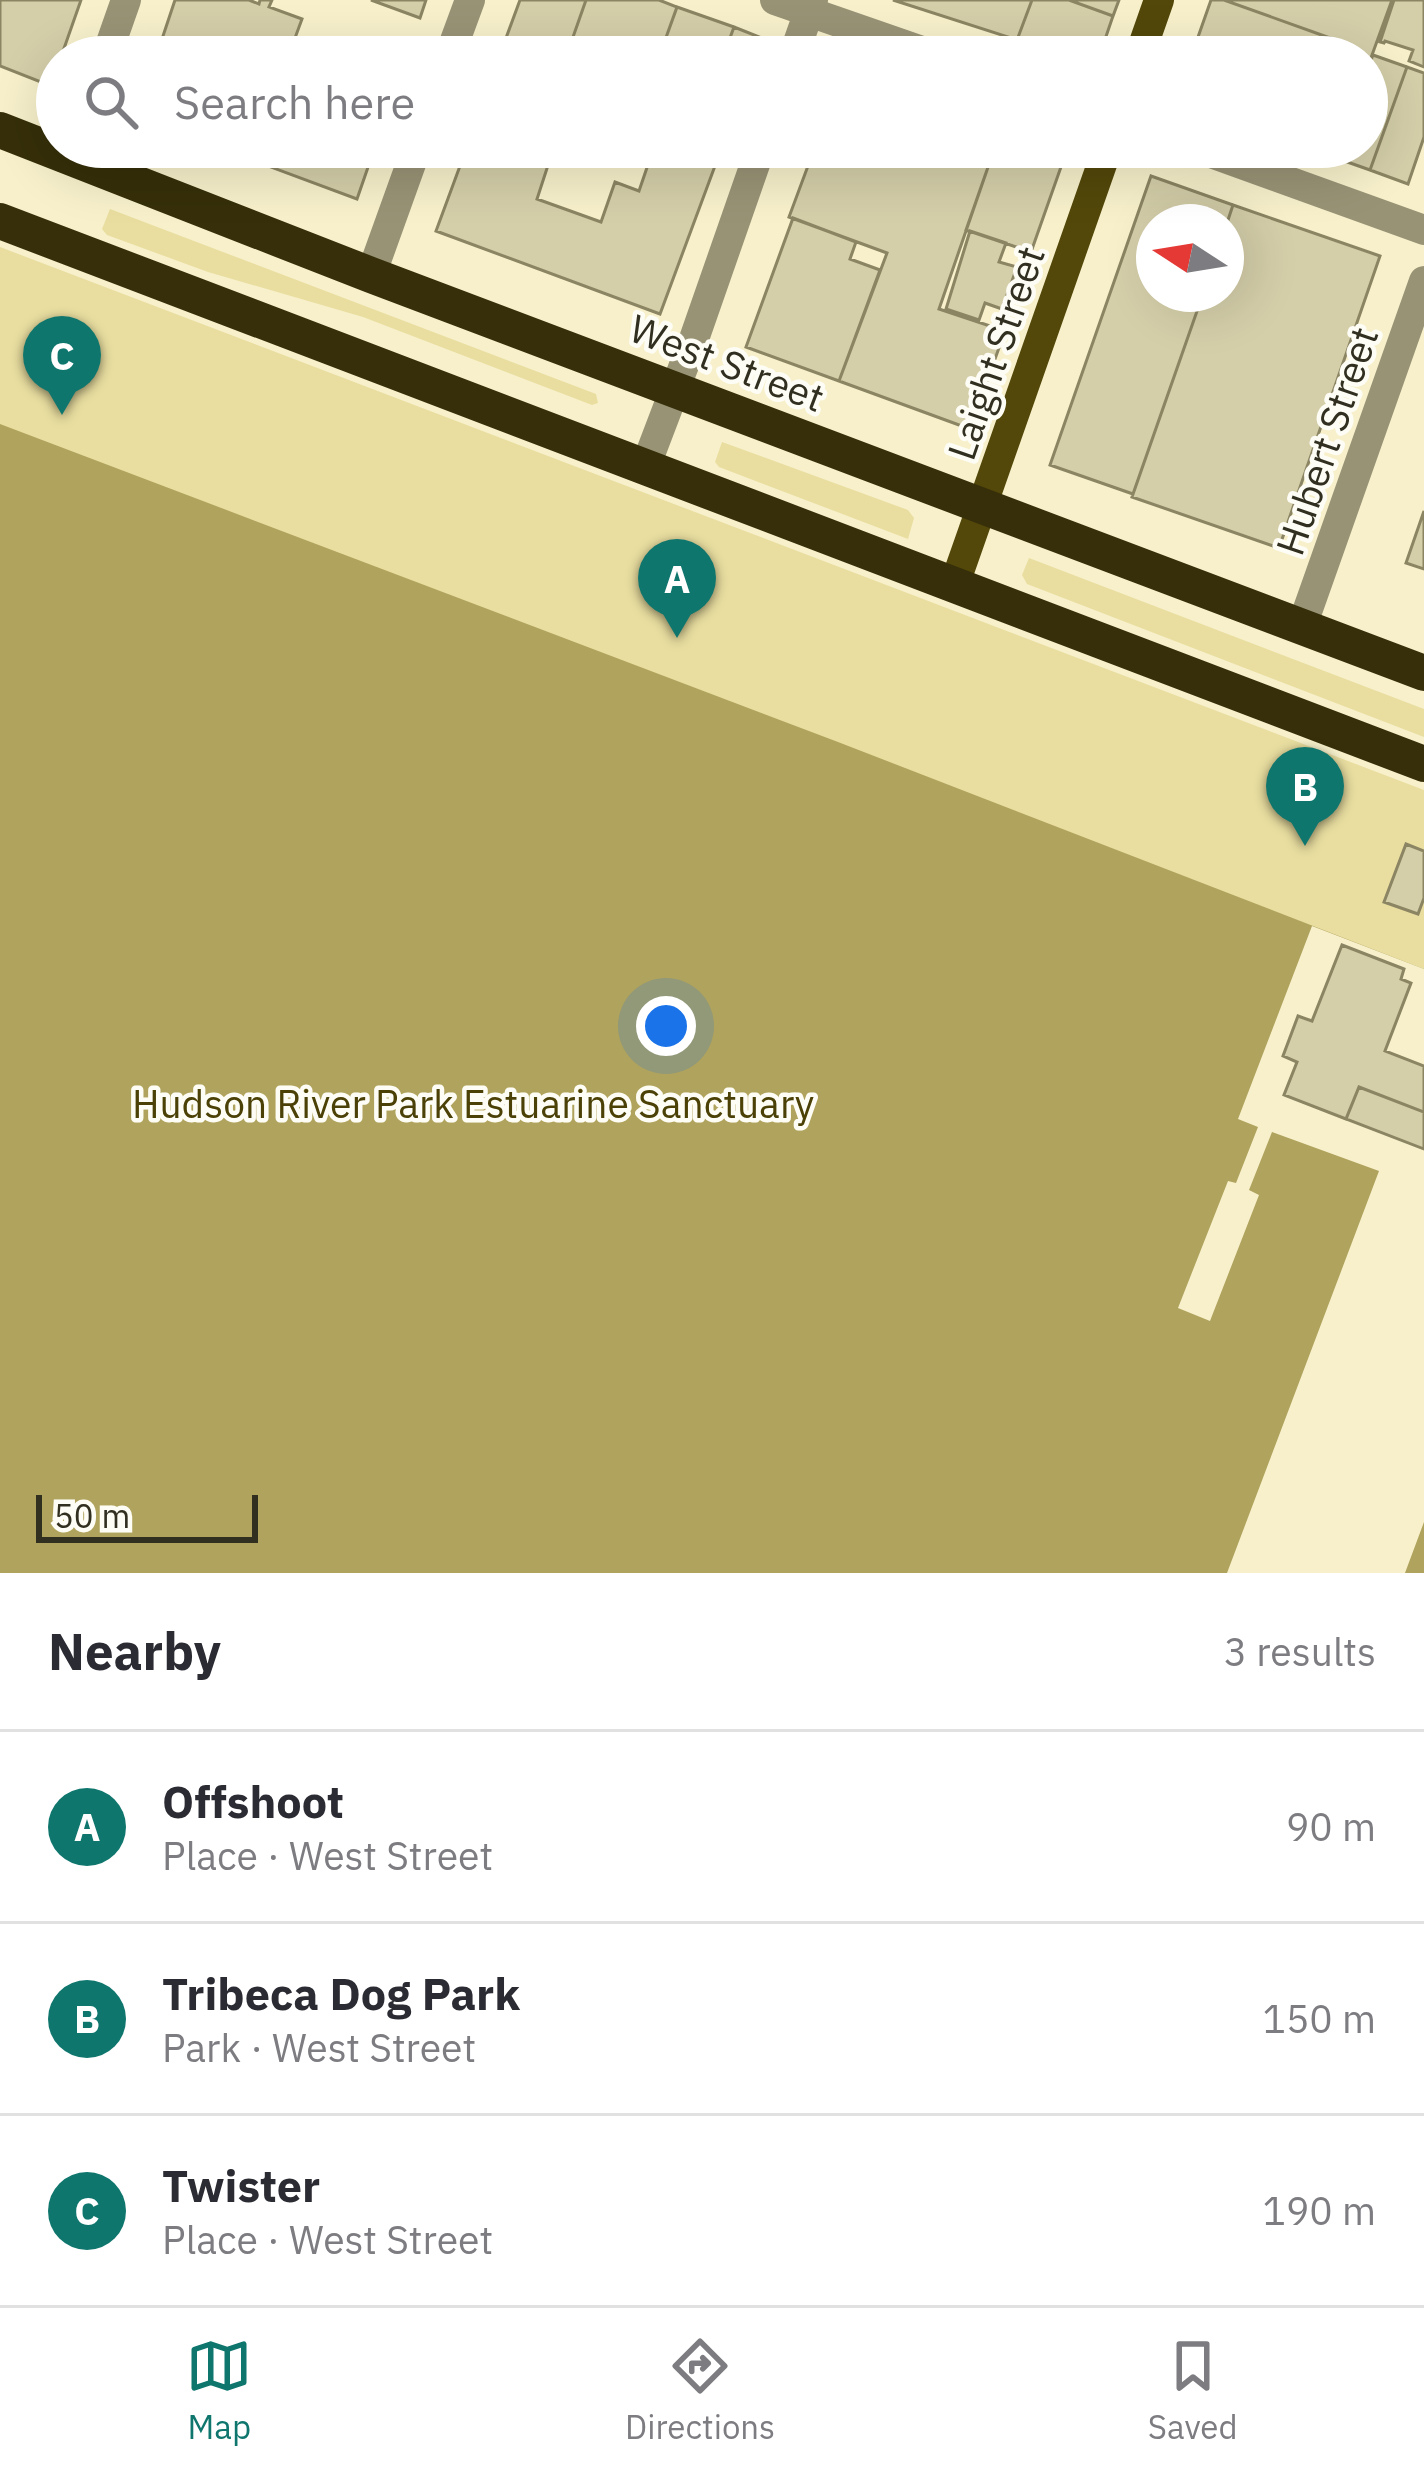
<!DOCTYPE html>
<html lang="en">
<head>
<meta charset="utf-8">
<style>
	body { margin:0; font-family:"IBM Plex Sans",sans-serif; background:#f2f2f3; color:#2b2b33 }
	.compass { position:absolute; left:1136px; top:204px; width:108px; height:108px; border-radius:50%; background:#fff; box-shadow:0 12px 48px #0002; rotate:282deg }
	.scale { position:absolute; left:36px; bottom:30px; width:222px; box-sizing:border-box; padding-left:12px; border:6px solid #312f20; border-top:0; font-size:33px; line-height:42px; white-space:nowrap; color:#312f20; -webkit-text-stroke:9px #fefdf5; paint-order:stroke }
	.you { position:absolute; left:666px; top:1026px; width:42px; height:42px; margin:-30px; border:9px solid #fff; border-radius:50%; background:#1a73e8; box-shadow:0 0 0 18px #1a73e833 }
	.badge { display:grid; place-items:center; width:78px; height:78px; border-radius:50%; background:#0f766e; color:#fff; font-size:39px; font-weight:700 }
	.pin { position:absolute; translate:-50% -99px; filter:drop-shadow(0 3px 6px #0008) }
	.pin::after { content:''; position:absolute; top:63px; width:42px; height:36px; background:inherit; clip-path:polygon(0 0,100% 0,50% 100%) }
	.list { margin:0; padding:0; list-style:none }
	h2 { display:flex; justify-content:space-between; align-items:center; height:156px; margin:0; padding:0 48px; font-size:51px }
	h2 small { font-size:39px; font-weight:400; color:#7c7c81 }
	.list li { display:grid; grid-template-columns:78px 1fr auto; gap:36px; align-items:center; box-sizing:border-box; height:192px; padding:0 48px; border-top:3px solid #e1e1e2 }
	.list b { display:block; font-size:45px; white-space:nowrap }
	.list p { margin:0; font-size:39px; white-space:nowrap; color:#7c7c81 }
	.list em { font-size:39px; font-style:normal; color:#7c7c81 }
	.icon { flex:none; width:66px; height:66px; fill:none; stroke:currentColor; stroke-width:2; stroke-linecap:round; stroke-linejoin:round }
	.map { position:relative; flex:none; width:1424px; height:1573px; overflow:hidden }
	.search { position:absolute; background:#fff; box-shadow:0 12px 48px #0002; left:36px; right:36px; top:36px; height:132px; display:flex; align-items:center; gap:30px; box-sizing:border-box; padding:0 42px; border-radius:66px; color:#7c7c81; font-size:45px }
	.sheet { height:732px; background:#fff }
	nav { display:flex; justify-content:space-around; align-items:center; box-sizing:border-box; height:168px; border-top:3px solid #e1e1e2; background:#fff; font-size:33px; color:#7c7c81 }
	nav a { display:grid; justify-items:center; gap:6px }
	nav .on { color:#0f766e }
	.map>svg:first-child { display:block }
	.green { fill:#e9dea0 }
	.water { fill:#b0a35d }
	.pier { fill:#f7f0cb }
	.building { fill:#d4cea9; stroke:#8c8563; stroke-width:3 }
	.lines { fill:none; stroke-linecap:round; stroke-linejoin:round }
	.minor { stroke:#999376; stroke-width:30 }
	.major { stroke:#53480a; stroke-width:30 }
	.highway { stroke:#362f09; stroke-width:36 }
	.labels { text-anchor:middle; stroke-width:9; stroke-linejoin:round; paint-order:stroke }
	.street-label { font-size:39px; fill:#312f20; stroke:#fefdf5 }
	.park-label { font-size:39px; fill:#4b4107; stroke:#fefdf5 }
</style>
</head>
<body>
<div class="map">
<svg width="1424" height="1573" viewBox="0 0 1424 1573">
	<rect width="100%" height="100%" fill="#f7f0cb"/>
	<path class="green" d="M 110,209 L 596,394 L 598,403 L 592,405 L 363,317 L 208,272 L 107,235 L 102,229 Z
		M 0,247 L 1424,790 L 1424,1573 L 0,1573 Z
		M 722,442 L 908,510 L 914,518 L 908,539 L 719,467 L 715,462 Z
		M 1029,558 L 1424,709 L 1424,737 L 1027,584 L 1022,575 Z"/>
	<path class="water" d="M 0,424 L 838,742 L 1424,969 L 1424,1573 L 0,1573 Z"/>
	<path class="pier" d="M 1312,926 L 1424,969 L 1424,1522 L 1405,1573 L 1227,1573 L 1379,1171 L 1272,1132 L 1249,1190 L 1259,1195 L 1210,1321 L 1178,1308 L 1228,1181 L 1236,1183 L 1258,1127 L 1238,1119 Z"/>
	<path class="building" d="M 0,0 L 81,0 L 61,57 L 57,57 L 57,68 L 51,86 L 0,66 Z
		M 175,0 L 249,0 L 259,4 L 260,0 L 272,0 L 269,7 L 302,19 L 288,57 L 156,57 Z
		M 371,0 L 426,0 L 420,18 Z
		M 520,0 L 586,0 L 566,57 L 499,57 Z
		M 586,0 L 659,0 L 677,7 L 659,57 L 566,57 Z
		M 893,0 L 1032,0 L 1017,40 Z
		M 1032,0 L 1069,0 L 1113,16 L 1099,57 L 1063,57 L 1017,40 Z
		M 1069,0 L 1119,0 L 1113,16 Z
		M 1211,0 L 1224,0 L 1330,38 L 1325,50 L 1343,57 L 1191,57 Z
		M 1224,0 L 1392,0 L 1368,66 L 1367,57 L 1343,57 L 1325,50 L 1330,38 Z
		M 1394,0 L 1424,0 L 1424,67 L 1409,61 L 1413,50 L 1385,41 L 1384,43 L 1380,42 Z
		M 677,7 L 734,27 L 723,57 L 659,57 Z
		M 734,27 L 762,38 L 755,57 L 723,57 Z
		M 1373,55 L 1407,67 L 1370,170 L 1336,158 L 1340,147 L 1367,147 L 1367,70 Z
		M 1407,67 L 1424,73 L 1424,137 L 1408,184 L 1370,170 Z
		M 217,147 L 375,147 L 357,199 Z
		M 467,147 L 531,147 L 551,156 L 537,199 L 601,222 L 615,182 L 639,191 L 654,147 L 722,147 L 660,314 L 436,231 Z
		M 815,147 L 995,147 L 939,309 L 1005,331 L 970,429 L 839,381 L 887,253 L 789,217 Z
		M 995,147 L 1068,147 L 1031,252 L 966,230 Z
		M 1151,176 L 1233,205 L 1226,226 L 1226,222 L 1154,222 L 1154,294 L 1203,294 L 1133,494 L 1050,465 Z
		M 1233,205 L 1380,256 L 1279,548 L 1132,497 L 1203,294 L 1226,294 L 1226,226 Z
		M 793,218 L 856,242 L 850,259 L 880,270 L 839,381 L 746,347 Z
		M 970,231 L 1006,243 L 999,262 L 1017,267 L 1002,309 L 985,303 L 979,320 L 946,309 Z
		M 1424,511 L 1424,569 L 1406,563 Z
		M 1406,844 L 1424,851 L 1424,898 L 1418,914 L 1384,902 Z
		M 1342,945 L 1404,969 L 1401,979 L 1411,983 L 1385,1051 L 1424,1066 L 1424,1112 L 1359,1087 L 1346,1119 L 1284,1095 L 1297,1062 L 1283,1056 L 1298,1016 L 1312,1021 Z
		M 1359,1087 L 1424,1112 L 1424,1149 L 1346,1119 Z"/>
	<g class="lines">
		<path class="minor" d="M 775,0 L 939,57
			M 106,57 L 126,0
			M 449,57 L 470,0
			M 793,57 L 813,0
			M 1194,147 L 1424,230
			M 371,275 L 417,147
			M 646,465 L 694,339 L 761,147
			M 1302,626 L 1424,281"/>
		<path class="major" d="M 1139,57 L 1159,0
			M 955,583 L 1108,147"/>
		<path class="highway" d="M 0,130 L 371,275 L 1424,673
			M 0,221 L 1424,764"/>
	</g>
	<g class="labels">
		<g class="street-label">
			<text transform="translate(996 353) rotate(-71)" y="14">Laight Street</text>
			<text transform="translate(727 363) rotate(21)" y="14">West Street</text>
			<text transform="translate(1327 441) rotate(-71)" y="14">Hubert Street</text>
		</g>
		<g class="park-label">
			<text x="473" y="1118">Hudson River Park Estuarine Sanctuary</text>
		</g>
	</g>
</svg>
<svg class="compass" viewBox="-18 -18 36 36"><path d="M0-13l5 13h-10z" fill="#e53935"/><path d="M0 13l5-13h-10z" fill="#7c7c81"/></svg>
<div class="scale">50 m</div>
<div class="you"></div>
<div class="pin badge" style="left:677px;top:638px">A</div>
<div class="pin badge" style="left:1305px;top:846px">B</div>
<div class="pin badge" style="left:62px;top:415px">C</div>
<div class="search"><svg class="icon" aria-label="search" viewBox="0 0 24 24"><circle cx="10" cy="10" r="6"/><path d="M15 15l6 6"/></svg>Search here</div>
</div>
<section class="sheet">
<h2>Nearby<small>3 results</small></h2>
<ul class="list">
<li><span class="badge">A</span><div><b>Offshoot</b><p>Place · West Street</p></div><em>90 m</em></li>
<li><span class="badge">B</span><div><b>Tribeca Dog Park</b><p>Park · West Street</p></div><em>150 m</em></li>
<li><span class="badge">C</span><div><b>Twister</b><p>Place · West Street</p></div><em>190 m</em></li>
</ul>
</section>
<nav>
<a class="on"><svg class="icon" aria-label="map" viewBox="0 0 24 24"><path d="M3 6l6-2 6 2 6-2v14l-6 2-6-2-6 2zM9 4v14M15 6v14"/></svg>Map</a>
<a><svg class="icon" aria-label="directions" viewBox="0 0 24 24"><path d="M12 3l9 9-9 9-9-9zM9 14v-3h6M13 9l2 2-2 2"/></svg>Directions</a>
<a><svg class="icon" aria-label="saved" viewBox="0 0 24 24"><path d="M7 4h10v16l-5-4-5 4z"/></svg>Saved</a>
</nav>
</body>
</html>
